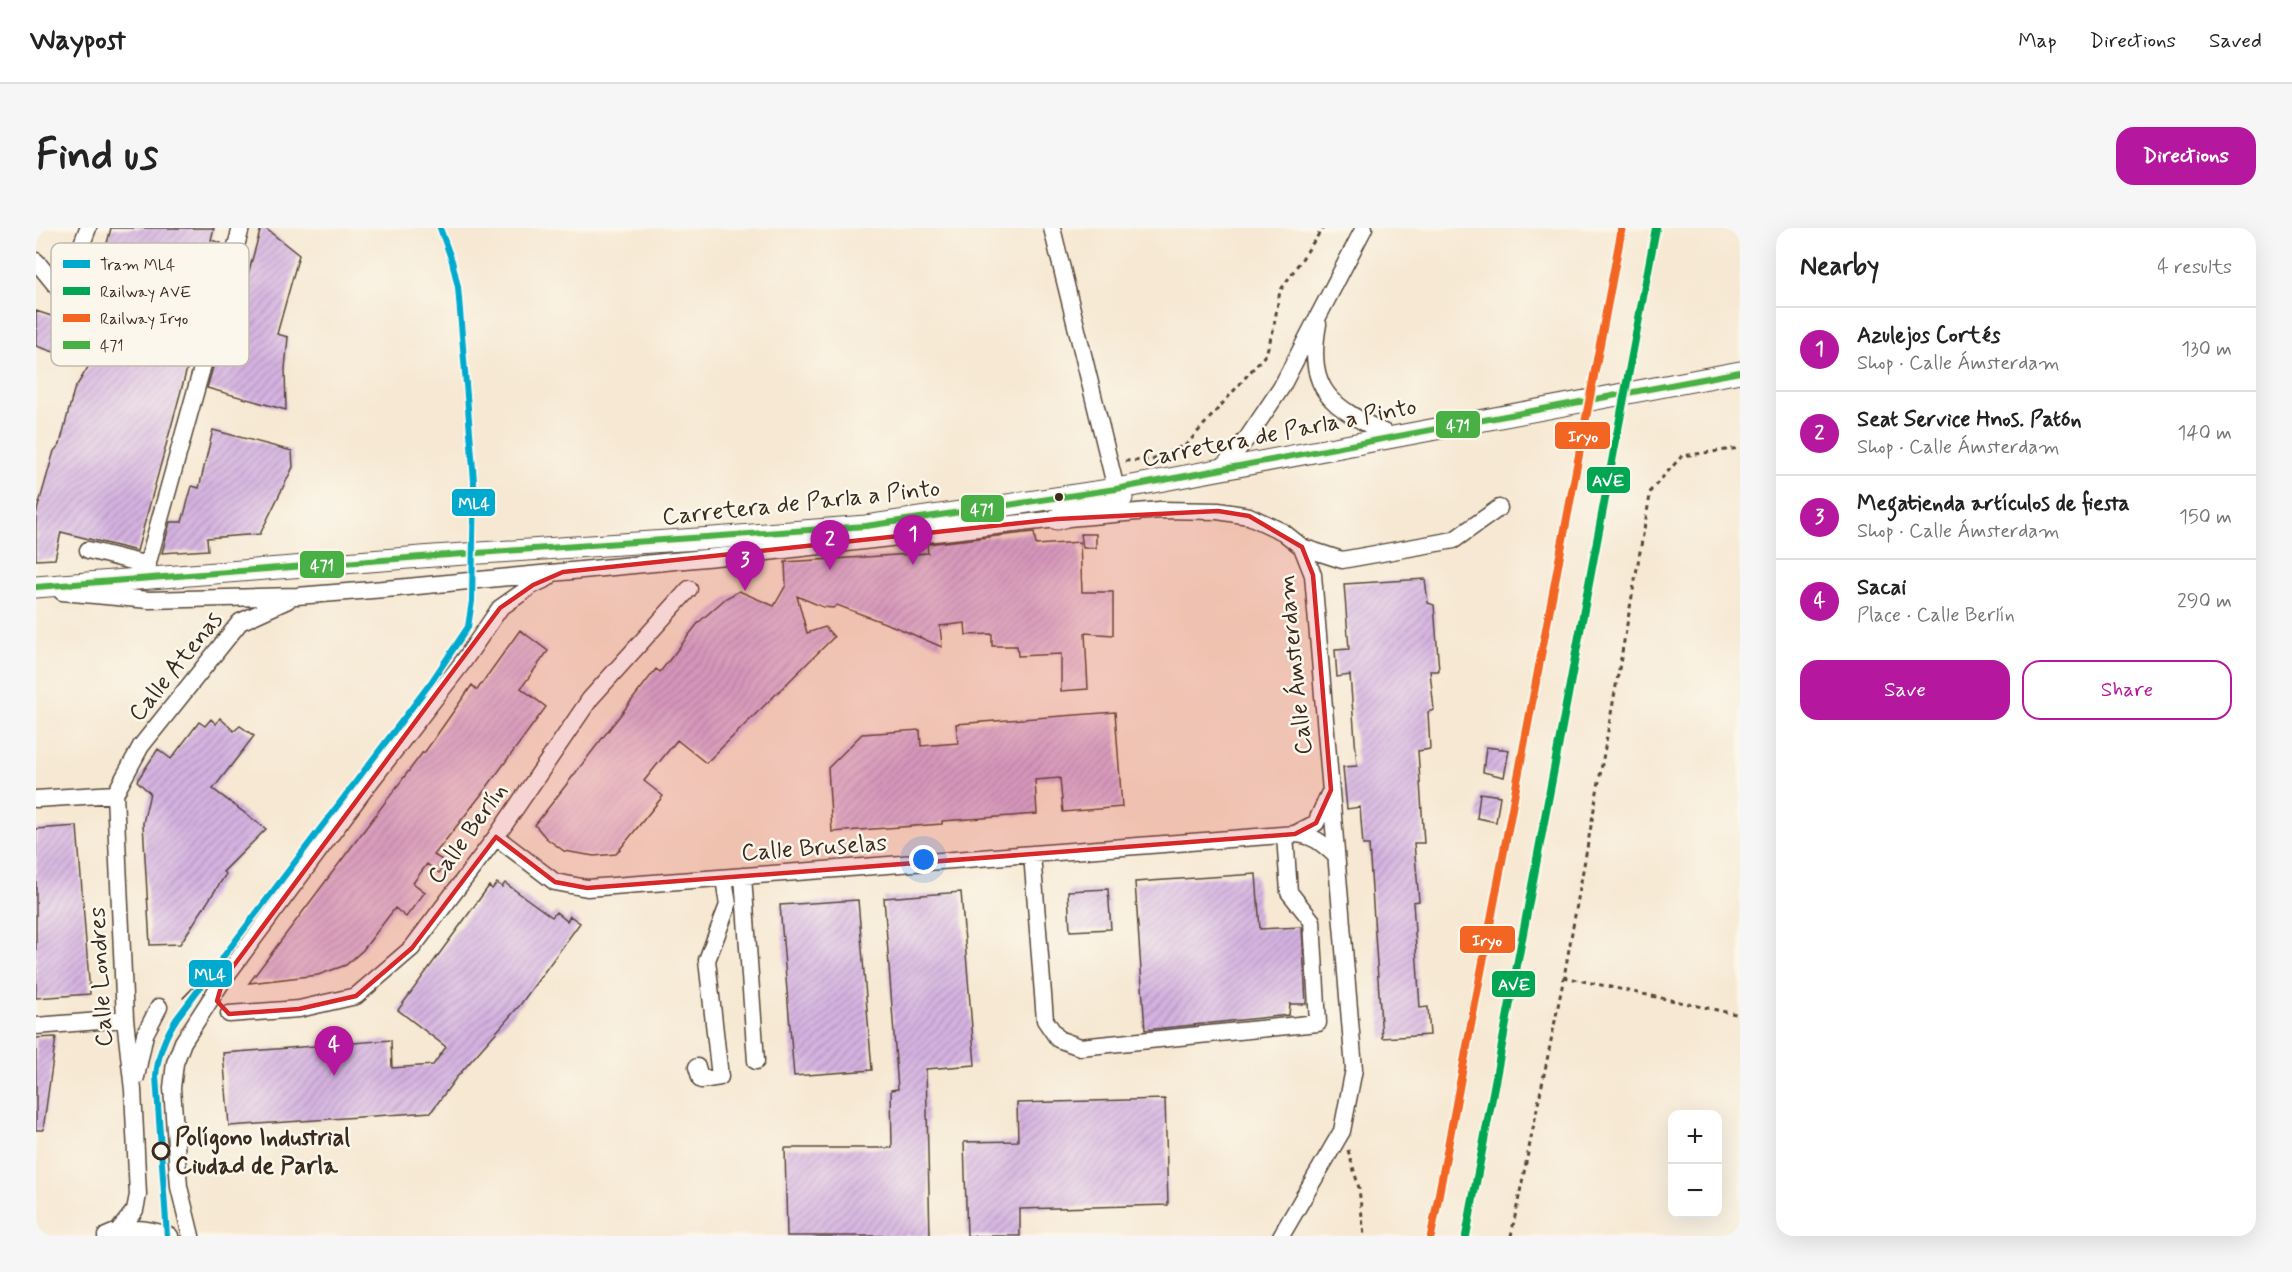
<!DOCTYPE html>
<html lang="en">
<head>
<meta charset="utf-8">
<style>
	body { margin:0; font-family:Mynerve,sans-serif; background:#f6f6f6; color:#222 }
	.controls { position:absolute; right:18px; bottom:18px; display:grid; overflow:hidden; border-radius:12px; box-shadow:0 6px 24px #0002 }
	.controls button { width:54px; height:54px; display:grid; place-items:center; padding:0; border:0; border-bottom:2px solid #e0e0e0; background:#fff; color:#222; font:30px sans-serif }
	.you { position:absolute; left:888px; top:632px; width:21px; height:21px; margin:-15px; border:4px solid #fff; border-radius:50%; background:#1a73e8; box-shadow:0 0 0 9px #1a73e833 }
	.badge { display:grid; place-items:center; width:39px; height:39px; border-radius:50%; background:#b5179e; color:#fff; font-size:20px; font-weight:700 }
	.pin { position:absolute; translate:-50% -50px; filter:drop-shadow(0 2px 3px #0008) }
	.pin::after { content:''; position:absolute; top:32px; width:21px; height:18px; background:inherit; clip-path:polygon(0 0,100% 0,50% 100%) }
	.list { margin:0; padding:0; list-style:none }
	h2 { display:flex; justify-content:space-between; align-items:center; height:78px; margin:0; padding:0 24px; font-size:26px }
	h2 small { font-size:20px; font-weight:400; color:#767676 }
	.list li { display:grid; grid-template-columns:39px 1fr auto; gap:18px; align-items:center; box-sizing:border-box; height:84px; padding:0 24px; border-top:2px solid #e0e0e0 }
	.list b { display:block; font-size:22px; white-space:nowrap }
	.list p { margin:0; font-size:20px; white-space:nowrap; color:#767676 }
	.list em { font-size:20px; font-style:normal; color:#767676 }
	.actions { display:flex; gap:12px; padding:18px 24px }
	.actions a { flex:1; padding:14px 0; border:2px solid #b5179e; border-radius:18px; text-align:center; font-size:21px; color:#b5179e }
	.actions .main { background:#b5179e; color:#fff }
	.map { position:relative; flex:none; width:1704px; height:1008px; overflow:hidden; border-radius:18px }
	header { display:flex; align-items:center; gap:36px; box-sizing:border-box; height:84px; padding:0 30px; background:#fff; border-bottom:2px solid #e0e0e0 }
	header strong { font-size:28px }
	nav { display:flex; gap:33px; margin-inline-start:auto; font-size:21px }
	.intro { display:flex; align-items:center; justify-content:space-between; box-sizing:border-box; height:144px; padding:0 36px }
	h1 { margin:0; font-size:42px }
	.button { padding:15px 27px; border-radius:18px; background:#b5179e; color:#fff; font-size:21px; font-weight:700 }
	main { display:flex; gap:36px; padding:0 36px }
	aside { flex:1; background:#fff; border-radius:18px; box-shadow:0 6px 24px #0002 }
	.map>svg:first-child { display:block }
	.building { fill:url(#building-hatch) }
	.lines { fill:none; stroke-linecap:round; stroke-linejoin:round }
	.minor-casing { stroke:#574639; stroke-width:19 }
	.major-casing { stroke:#574639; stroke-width:23 }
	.path { stroke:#574639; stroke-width:3; stroke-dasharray:4.5 4.5; stroke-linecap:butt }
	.minor { stroke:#fff; stroke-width:16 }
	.major { stroke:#fff; stroke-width:21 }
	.tram { stroke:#3b2a1e; stroke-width:1.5 }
	.bus-1-casing { stroke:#fbf7ec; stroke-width:10 }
	.bus-1 { stroke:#49b045; stroke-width:6 }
	.rail-1-casing { stroke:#fbf7ec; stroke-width:12 }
	.rail-2-casing { stroke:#fbf7ec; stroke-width:12 }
	.rail-1 { stroke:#00a651; stroke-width:8 }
	.rail-2 { stroke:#f26522; stroke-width:8 }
	.tram-1-casing { stroke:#fbf7ec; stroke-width:10 }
	.tram-1 { stroke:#00a9ce; stroke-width:6 }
	.marked { fill:#d62828; fill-opacity:0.2; stroke:#d62828; stroke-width:4.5; stroke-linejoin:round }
	.bus-dot { fill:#3b2a1e; stroke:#fbf7ec; stroke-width:2 }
	.stop-dot { fill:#fbf7ec; stroke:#3b2a1e; stroke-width:3 }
	.labels { text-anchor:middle; stroke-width:5; stroke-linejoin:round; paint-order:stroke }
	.street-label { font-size:24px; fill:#3b2a1e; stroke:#fbf7ec }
	.stop-label { font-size:24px; font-weight:bold; fill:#3b2a1e; stroke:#fbf7ec; text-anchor:start }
	.key { fill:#fbf7ec; stroke:#c1baae; stroke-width:1.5 }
	.key-label { font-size:16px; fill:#3b2a1e }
	.line-badge { stroke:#fbf7ec; stroke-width:2 }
	.badge-label { font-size:16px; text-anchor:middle; font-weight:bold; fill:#fff }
</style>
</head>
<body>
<header>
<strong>Waypost</strong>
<nav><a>Map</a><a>Directions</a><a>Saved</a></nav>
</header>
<div class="intro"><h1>Find us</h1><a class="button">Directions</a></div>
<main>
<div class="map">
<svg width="1704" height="1008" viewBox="0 0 1704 1008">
	<defs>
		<pattern id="building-hatch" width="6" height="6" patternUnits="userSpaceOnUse" patternTransform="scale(1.5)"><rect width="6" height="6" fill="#d5b2e1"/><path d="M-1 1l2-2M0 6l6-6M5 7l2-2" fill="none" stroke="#ae91b6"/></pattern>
	</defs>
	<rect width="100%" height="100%" fill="#fbf7ec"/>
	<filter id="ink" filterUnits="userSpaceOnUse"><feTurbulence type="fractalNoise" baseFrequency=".0167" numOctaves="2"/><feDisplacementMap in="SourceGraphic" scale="12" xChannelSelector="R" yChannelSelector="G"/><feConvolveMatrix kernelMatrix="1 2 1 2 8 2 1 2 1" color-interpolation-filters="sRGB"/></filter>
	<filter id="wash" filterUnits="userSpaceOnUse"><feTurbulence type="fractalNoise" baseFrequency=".008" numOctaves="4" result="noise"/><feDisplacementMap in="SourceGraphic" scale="24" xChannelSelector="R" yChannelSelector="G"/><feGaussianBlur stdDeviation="1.35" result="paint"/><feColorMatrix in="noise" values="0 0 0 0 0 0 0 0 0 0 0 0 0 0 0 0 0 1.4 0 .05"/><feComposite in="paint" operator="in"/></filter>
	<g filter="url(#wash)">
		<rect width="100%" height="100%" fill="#f6e8d2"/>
		<g id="blocks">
			<path class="building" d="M 75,0 L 178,0 L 175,12 L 185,15 L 163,98 L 58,65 Z
				M 225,0 L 229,0 L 263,27 L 241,106 L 252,109 L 249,141 L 250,182 L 171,160 L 181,125 L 189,128 Z
				M 0,83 L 71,106 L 78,93 L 157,119 L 101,323 L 25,304 L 19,331 L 0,332 L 0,286 L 18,223 L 24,216 L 38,162 L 54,136 L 0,118 Z
				M 177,202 L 256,223 L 257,239 L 224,306 L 171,310 L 172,322 L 126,325 L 134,294 L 146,294 L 156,258 L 163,260 Z
				M 998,304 L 1000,317 L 1044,314 L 1046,364 L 1077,364 L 1077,407 L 1049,405 L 1052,461 L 1025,463 L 1025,426 L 982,428 L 981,418 L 956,418 L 956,406 L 930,407 L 929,395 L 904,398 L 906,419 L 862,400 L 801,377 L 797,380 L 787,379 L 761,368 L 771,405 L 789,399 L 798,409 L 670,535 L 641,512 L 608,553 L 627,568 L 580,626 L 558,628 L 528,623 L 510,610 L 499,597 L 620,441 L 624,444 L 663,394 L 690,370 L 703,363 L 738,378 L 750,357 L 749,334 L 892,325 L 891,316 Z
				M 1045,306 L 1060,306 L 1060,320 L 1047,320 Z
				M 1389,351 L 1392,375 L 1398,377 L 1403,443 L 1394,443 L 1398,482 L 1392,484 L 1394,521 L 1382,523 L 1388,615 L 1378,615 L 1383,673 L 1377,674 L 1384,780 L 1392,779 L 1394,807 L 1346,810 L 1333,617 L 1327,617 L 1324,579 L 1311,581 L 1307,539 L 1321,538 L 1314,447 L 1301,449 L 1299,422 L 1313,421 L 1308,356 Z
				M 484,402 L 512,423 L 485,460 L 510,479 L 445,567 L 398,627 L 411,635 L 403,645 L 391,636 L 377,655 L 389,664 L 370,689 L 359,680 L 327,722 L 310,737 L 282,747 L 213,755 L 387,524 L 388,525 L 396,514 L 436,457 L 441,462 Z
				M 1079,484 L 1086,579 L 1027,584 L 1024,550 L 999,552 L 1001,586 L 906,593 L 906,596 L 796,604 L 792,540 L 826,506 L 884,502 L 885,518 L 922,515 L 920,496 Z
				M 184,490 L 198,503 L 204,498 L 218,508 L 177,561 L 230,601 L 187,644 L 190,646 L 144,716 L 114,717 L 107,595 L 114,565 L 101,553 L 122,521 L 135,531 L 163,494 L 169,498 L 175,491 L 180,496 Z
				M 1450,519 L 1473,522 L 1468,549 L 1447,544 Z
				M 1444,565 L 1464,568 L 1460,594 L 1441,590 Z
				M 41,598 L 54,766 L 0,770 L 0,601 Z
				M 1220,646 L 1224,701 L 1266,699 L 1270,776 L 1254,776 L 1253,787 L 1109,802 L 1099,654 Z
				M 461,655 L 466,659 L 469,655 L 516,689 L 520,684 L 531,693 L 534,688 L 544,695 L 484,777 L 420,850 L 395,884 L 193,898 L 187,825 L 355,812 L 356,840 L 397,837 L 410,819 L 362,782 L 453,658 L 456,661 Z
				M 1072,661 L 1075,701 L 1034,703 L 1032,663 Z
				M 925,664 L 939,837 L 890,841 L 894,1008 L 751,1008 L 749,920 L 856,920 L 855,862 L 862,861 L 848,670 Z
				M 822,672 L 836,842 L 758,848 L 744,677 Z
				M 20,809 L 7,902 L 0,902 L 0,810 Z
				M 1129,871 L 1132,977 L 984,981 L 984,1008 L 931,1008 L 928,914 L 982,913 L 981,875 Z"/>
		</g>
	</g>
	<g filter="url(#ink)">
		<use href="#blocks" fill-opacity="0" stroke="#574639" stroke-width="1.5"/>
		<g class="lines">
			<g class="minor-casing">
				<path id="minor" d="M 1016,0 L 1080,261
					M 0,33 L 27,66 L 174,113
					M 27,66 L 52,0
					M 1282,96 C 1269,168 1300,180 1357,209
					M 1186,240 L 1212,209 L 1245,160 L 1328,0
					M 1266,319 L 1306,332 L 1418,312 L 1463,280
					M 52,322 L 112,337
					M 107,352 L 205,0
					M 26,364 L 113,372 L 261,368 L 361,360 L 731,324 L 1021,291 L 1124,282 L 1182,283 L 1213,288 L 1247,304 L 1266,319 L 1277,347 L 1318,841 L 1306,903 L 1245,1008
					M 79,566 L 105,518 L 204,394 L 252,372
					M 1293,566 L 1280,595 L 1259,606 C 1278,607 1287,616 1300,628
					M 0,571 L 79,566 L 89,791 L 97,862 L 102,967 L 99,982 L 83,1002
					M 460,609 L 519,654 L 551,660 L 1259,606
					M 996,626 L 1009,792 L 1022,811 L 1044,819 L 1282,795 L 1276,693 L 1253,664 L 1249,607
					M 707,648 L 720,833
					M 193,786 L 263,781 L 320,768 L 376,720 L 460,609 L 554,471 L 653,361
					M 0,798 L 89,791
					M 661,839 L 665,852 L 684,849 L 671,732 L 692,677 L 688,650
					M 100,849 L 109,806 L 123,779
					M 70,1008 C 91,997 113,1000 134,1008
					M 155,1008 L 143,959 L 136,860 L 139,835 L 147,814 L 187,752 L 331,558 L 427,434 L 464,380 L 497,357 L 512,350"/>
			</g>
			<g class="major-casing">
				<path id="major" d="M 1021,291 L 1086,270
					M 0,359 L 398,328 L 677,310 L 830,298 L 1080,261 L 1704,144"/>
			</g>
			<path class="path" d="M 1089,233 L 1116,232 L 1151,216 L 1230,126 L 1237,103 L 1244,63 L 1287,0
				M 1528,749 L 1704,787
				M 1312,922 L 1323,960 L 1328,1008
				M 1475,1008 L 1528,749 L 1615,262 L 1646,228 L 1704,220"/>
			<use href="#minor" class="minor"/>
			<use href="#major" class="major"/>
			<path class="tram" d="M 147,770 L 188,728"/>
			<g class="bus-1-casing">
				<path id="bus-1" d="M 0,359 L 398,328 L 830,298 L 1080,261 L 1704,144"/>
			</g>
			<use href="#bus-1" class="bus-1"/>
			<g class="rail-1-casing">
				<path id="rail-1" d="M 1430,1008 L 1620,0"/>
			</g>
			<g class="rail-2-casing">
				<path id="rail-2" d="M 1395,1008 L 1586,0"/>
			</g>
			<use href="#rail-1" class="rail-1"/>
			<use href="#rail-2" class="rail-2"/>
			<g class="tram-1-casing">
				<path id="tram-1" d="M 131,1008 L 120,848 C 122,826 129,808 141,790 L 396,453 L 432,399 L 436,373 L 438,253 L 422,59 L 416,33 L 404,0"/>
			</g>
			<use href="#tram-1" class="tram-1"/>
		</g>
	</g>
	<path class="marked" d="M 1182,283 L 1213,288 L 1266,319 L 1277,347 L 1295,562 L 1280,595 L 1259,606 L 551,660 L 519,654 L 460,609 L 376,720 L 320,768 L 263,781 L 193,786 L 181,773 L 187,752 L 464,380 L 497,357 L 527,344 L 1021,291 Z"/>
	<circle class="bus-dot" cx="1023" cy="269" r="5"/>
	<circle class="stop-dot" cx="125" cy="923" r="8"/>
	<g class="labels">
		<g class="street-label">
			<text transform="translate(1243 204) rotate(-11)" y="8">Carretera de Parla a Pinto</text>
			<text transform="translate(765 274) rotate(-6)" y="8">Carretera de Parla a Pinto</text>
			<text transform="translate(1258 437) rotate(-96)" y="8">Calle Ámsterdam</text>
			<text transform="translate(139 438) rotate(-51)" y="8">Calle Atenas</text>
			<text transform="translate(431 605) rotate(-54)" y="8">Calle Berlín</text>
			<text transform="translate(778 619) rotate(-4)" y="8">Calle Bruselas</text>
			<text transform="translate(64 749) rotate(-93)" y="8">Calle Londres</text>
		</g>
		<g class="stop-label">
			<text x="139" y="917">Polígono Industrial<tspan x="139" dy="28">Ciudad de Parla</tspan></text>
		</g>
	</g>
	<rect x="15" y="15" width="198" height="123" rx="9" class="key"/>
	<rect x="27" y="32" width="27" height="8" fill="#00a9ce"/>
	<rect x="27" y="59" width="27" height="8" fill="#00a651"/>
	<rect x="27" y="86" width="27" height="8" fill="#f26522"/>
	<rect x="27" y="113" width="27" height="8" fill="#49b045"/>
	<g class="key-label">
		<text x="64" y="42">Tram ML4</text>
		<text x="64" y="69">Railway AVE</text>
		<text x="64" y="96">Railway Iryo</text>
		<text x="64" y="123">471</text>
	</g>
	<g class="line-badge">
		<rect x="1399" y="182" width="46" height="29" rx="6" fill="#49b045"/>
		<rect x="1518" y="193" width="57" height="29" rx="6" fill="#f26522"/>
		<rect x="1550" y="238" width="45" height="28" rx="6" fill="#00a651"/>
		<rect x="415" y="260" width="45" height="29" rx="6" fill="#00a9ce"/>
		<rect x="924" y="266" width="45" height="29" rx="6" fill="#49b045"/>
		<rect x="263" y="322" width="46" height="29" rx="6" fill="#49b045"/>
		<rect x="1423" y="697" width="57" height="29" rx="6" fill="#f26522"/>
		<rect x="152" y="731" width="45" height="29" rx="6" fill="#00a9ce"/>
		<rect x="1455" y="742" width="45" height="28" rx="6" fill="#00a651"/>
	</g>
	<g class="badge-label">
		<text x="1422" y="203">471</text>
		<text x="1547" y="214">Iryo</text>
		<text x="1572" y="258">AVE</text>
		<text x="438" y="281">ML4</text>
		<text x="946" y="287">471</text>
		<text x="286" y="343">471</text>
		<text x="1451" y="718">Iryo</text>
		<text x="174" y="752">ML4</text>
		<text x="1478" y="762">AVE</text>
	</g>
</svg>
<div class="controls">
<button>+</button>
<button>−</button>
</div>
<div class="you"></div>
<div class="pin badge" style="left:877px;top:337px">1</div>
<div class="pin badge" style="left:794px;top:342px">2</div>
<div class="pin badge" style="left:709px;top:363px">3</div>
<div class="pin badge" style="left:298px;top:848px">4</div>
</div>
<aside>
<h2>Nearby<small>4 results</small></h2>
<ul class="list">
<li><span class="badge">1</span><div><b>Azulejos Cortés</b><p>Shop · Calle Ámsterdam</p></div><em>130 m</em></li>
<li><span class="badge">2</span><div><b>Seat Service Hnos. Patón</b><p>Shop · Calle Ámsterdam</p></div><em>140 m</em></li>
<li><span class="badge">3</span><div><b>Megatienda artículos de fiesta</b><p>Shop · Calle Ámsterdam</p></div><em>150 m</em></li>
<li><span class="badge">4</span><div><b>Sacai</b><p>Place · Calle Berlín</p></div><em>290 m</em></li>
</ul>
<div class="actions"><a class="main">Save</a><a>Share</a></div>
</aside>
</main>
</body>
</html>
